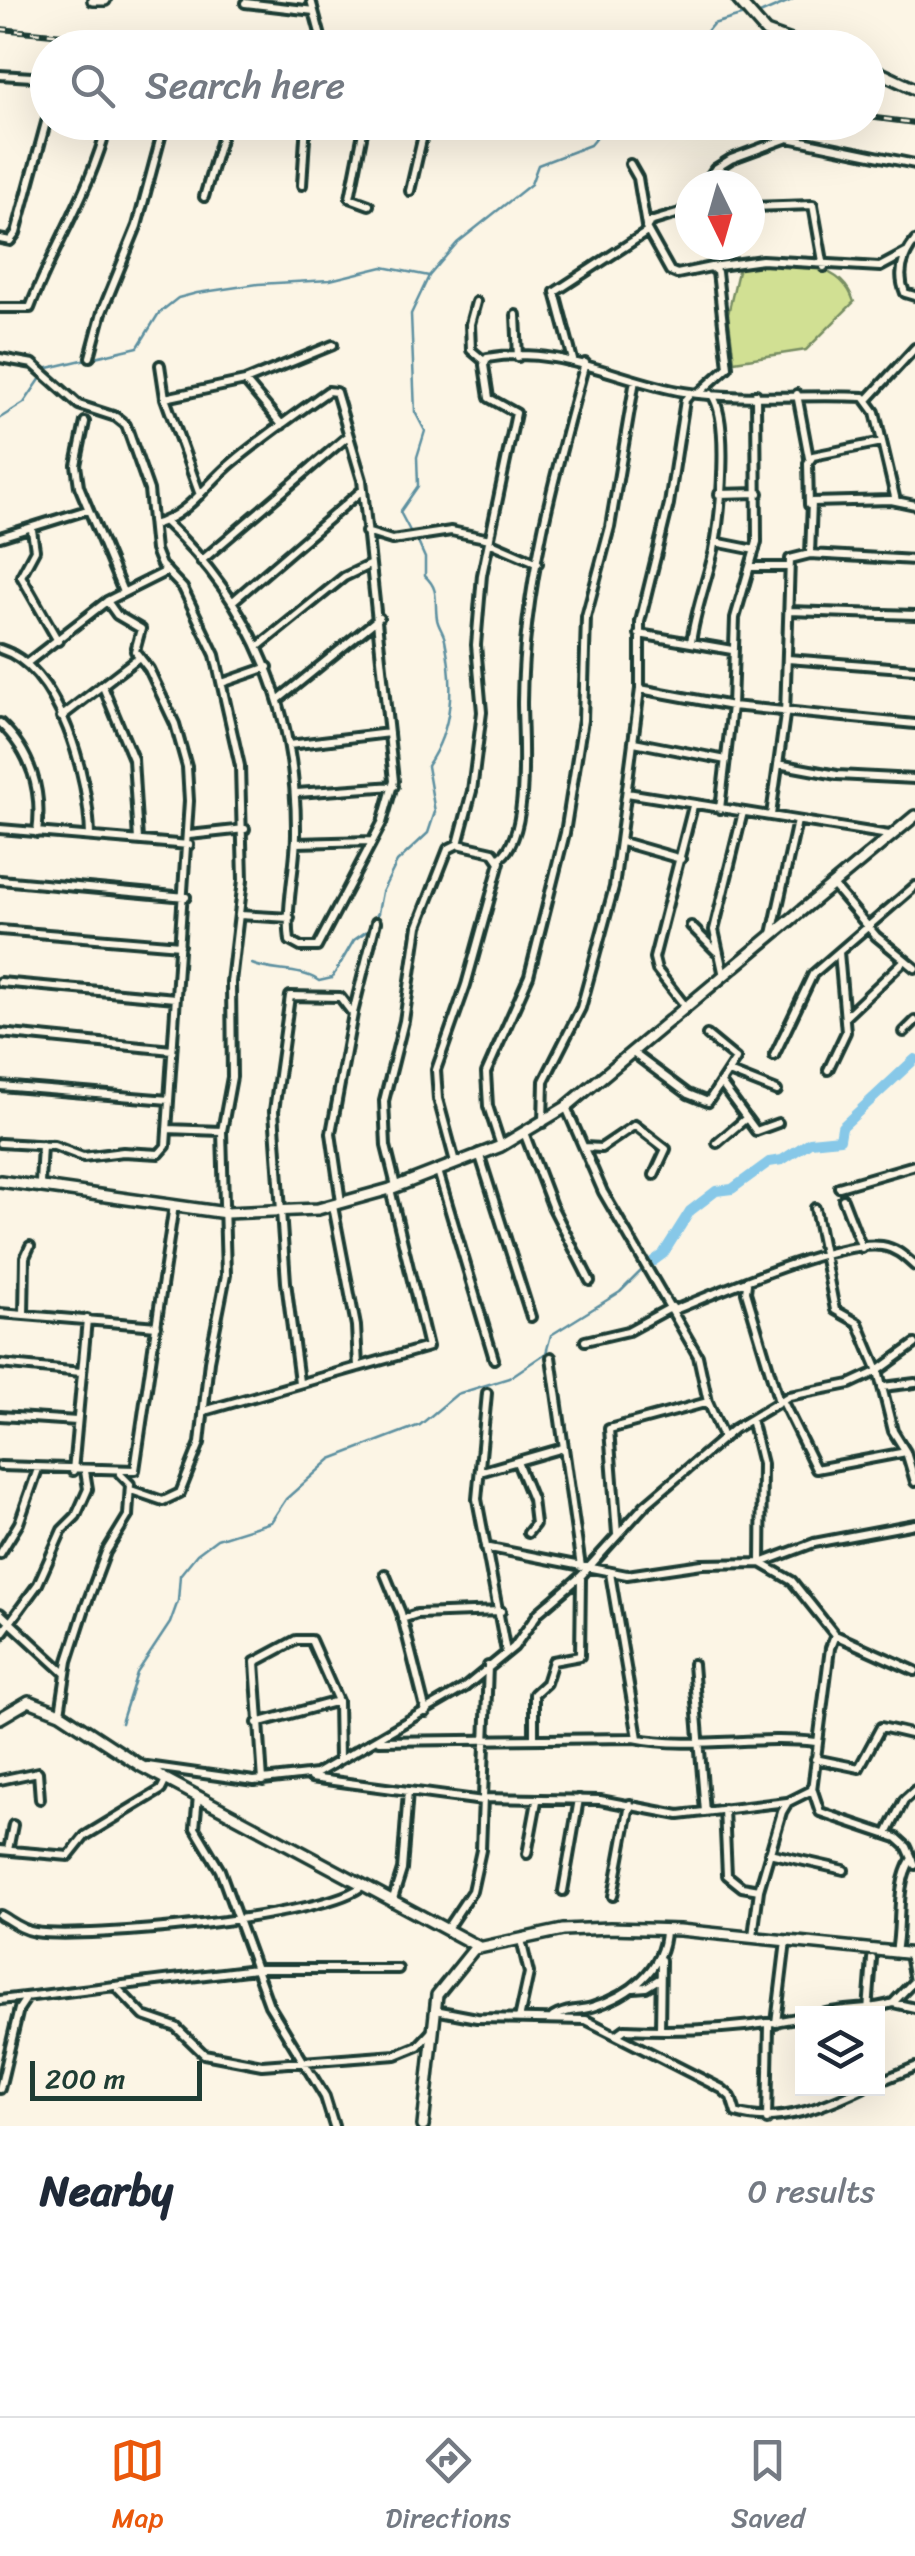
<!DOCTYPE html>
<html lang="en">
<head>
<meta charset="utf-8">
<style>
	body { margin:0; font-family:Sriracha,sans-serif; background:#f2f2f3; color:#1f2937 }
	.controls { position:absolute; right:30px; bottom:30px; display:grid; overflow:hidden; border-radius:0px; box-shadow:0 10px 40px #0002 }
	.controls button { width:90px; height:90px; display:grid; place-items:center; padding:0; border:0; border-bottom:2px solid #e0e1e3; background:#fff; color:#1f2937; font:50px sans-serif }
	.compass { position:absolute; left:675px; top:170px; width:90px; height:90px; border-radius:50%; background:#fff; box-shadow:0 10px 40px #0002; rotate:175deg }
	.scale { position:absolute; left:30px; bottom:25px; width:172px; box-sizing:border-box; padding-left:10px; border:5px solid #1f3d34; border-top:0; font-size:28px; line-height:35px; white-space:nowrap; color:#1f3d34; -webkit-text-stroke:8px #fcf5e5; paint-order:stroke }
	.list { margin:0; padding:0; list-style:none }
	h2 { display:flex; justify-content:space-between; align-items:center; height:130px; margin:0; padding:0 40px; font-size:42px }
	h2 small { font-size:32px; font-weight:400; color:#747a83 }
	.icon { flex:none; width:55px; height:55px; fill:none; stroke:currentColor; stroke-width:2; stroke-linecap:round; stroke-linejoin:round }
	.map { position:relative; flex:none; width:915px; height:2126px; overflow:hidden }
	.search { position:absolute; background:#fff; box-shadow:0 10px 40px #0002; left:30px; right:30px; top:30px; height:110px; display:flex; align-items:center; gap:25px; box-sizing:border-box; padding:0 35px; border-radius:55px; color:#747a83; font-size:38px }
	.sheet { height:290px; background:#fff }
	nav { display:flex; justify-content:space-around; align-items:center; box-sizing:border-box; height:140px; border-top:2px solid #e0e1e3; background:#fff; font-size:28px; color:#747a83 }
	nav a { display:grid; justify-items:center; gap:5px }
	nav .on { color:#ea580c }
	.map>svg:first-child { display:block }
	.green { fill:#d1e093; stroke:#788e64; stroke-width:2.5 }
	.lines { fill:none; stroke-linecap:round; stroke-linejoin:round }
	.stream { stroke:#5d90a0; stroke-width:2.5 }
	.river { stroke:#87c8e8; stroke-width:10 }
	.minor-casing { stroke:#1f3d34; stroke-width:14 }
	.tertiary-casing { stroke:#1f3d34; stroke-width:16 }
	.minor { stroke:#fcf5e5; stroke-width:6 }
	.tertiary { stroke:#fcf5e5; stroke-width:9 }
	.rail-casing { stroke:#1f3d34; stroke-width:6 }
	.rail { stroke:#fcf5e5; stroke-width:2.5; stroke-dasharray:8; stroke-linecap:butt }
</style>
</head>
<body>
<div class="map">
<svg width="915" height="2126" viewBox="0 0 915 2126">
	<rect width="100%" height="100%" fill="#fcf5e5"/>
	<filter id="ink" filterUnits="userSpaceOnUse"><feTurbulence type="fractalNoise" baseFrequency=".01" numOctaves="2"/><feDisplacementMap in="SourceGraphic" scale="20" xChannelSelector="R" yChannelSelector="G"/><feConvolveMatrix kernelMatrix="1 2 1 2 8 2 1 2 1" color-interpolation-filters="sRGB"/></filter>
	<g filter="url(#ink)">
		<path class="green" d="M 755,264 C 792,264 841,260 854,302 L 806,350 L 734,361 L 728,314 L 739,267 Z"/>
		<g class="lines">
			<path class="stream" d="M 755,16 L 792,0
				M 655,48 L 662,43 L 666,48
				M 693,48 L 713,24 L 744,15
				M 48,368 L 138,347 L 159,313 L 178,298 L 197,293 L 258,284 L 330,280 L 383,267 L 429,276
				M 0,418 L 24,403 L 43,375
				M 410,531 L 400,512 L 418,486 L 417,457 L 425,431 L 415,412 L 411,314 L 429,276 L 457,243 L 531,184 L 538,165 L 590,145 L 609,122
				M 252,964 C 273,973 300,968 319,981 L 332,978 L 354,940 L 367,931 L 378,913 L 382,892 L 397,862 L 428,833 L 435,812 L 427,766 C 454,727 454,684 445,640 C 444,633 438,626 437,619 C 434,600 440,590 425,576 L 425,558 L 417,540
				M 121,1723 L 137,1673 L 170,1623 L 178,1601 L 180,1575 L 197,1554 L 217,1539 L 271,1522 L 286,1499 L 331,1459 L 420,1425 L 457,1394 L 509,1378 L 546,1353 L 551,1335 L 620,1292 L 644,1268"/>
			<path class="river" d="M 648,1265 L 663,1254 L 690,1211 L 716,1191 L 732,1189 L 769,1162 L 782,1160 L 810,1142 L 840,1139 L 842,1127 L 915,1059"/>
			<g class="minor-casing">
				<path id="minor" d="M 311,0 L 324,48
					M 245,3 L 314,11
					M 0,75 L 48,78
					M 365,122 L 350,198 L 369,205
					M 302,185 L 306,122
					M 704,185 L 715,169 L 731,159 L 788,138 L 915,164
					M 410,191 L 426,122
					M 204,197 L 226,122
					M 690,204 L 680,213 L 650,222 L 646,228 L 670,271 L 677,274 L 711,267 L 717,272 L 728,367 L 699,393
					M 750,207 L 813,205 L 824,267
					M 0,239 L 10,241 L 16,233 L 48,115
					M 915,241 C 903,256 897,274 905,293 L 915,296
					M 712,267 L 762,260 L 880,267 L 906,253
					M 476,302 L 470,324 L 471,350 L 484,361
					M 0,308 L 30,308 C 54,245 92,188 108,122
					M 516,315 L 518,357
					M 90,357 L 102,312 L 137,226 L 165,122
					M 0,358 L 33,364 L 79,405 L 116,417 L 126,425 L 149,490 L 155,550 L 161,565 L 183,588 L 215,655 L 240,766 L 243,880 L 231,982 L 232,1077 L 222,1131 L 226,1275 L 209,1361 L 200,1443 L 180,1493 L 163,1501 L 131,1490
					M 573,360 L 555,292 L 647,232 L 638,178 L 630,164
					M 160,365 L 165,398
					M 245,381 L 282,425
					M 797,394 L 809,458
					M 868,399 L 915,348
					M 85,422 L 76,465 L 79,486 L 123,592
					M 719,494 L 759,493
					M 200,495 L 165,398 L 245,381 L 333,345
					M 809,505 L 808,463 L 813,456 L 882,442
					M 153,525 C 188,516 206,484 233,462 C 263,437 296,414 328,391 L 336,392 L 362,480 L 394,781 L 382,823 L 317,947 L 301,947 L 290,941 C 285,906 296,868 296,833 C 297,713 254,604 165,522
					M 32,530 L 35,550 L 21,576 L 58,641
					M 366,532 L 392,540 L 451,531 L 490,539
					M 0,537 L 87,510
					M 489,542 L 538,563
					M 715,542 L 755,550
					M 810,554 L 812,502 L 891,500 L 915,505
					M 201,561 L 348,436
					M 750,567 L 788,567
					M 233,601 L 360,492
					M 789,611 L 915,615
					M 639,634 L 732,650
					M 691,643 C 695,611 707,581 714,550 C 720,519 731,417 711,394
					M 260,645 L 344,577 L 369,565
					M 0,649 C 61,668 89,779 90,836
					M 788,659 L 915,669
					M 27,663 L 107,601 L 167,571
					M 222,683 L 268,667
					M 104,689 L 133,759 L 138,840
					M 640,689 L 732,706 L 915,724
					M 279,699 L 379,618
					M 61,717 L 139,657
					M 0,723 C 31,752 43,791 37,833
					M 634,742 L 726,760
					M 289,745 L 389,733
					M 778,764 L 837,775 L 915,779
					M 297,793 L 394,786
					M 627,793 L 889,835
					M 720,809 L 732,706 L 735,618 L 757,542 L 756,394
					M 771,815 L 785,715 L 790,559 L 810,554 L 915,560
					M 0,829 L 189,845
					M 189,835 L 245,829
					M 622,842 L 681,859
					M 296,843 L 371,841
					M 458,844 L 472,791 L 482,712 L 476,645 L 482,575 L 516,413 L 489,398 L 484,365 L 487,358 C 558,344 618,381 684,392 C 742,401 805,394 864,397 L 875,412 L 896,501
					M 500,858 C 531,835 522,738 522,702 C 523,588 555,472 585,363
					M 0,880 L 186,897
					M 832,884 L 876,936 L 915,968
					M 240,915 L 290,918
					M 691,926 L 716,951
					M 0,930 L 180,945
					M 772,934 L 797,821
					M 724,976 L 714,930 L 743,812
					M 0,982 L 175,998
					M 686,1007 L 657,970 L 654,958 L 693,806
					M 353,1013 L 376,922
					M 845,1017 L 905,960
					M 904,1032 L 915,1021
					M 0,1033 L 172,1050
					M 633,1053 L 688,1094 L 708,1102 L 736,1059 L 707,1035
					M 774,1056 L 813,974 L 915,886
					M 828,1070 L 846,1032 L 839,952
					M 729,1072 L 777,1091
					M 0,1086 L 169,1100
					M 723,1086 L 756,1131 L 778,1123
					M 566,1107 L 603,1192 L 698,1356 L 708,1402 L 723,1437
					M 543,1123 L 544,1081 L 581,1008 L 614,887 L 640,689 L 640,622 L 669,504 L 685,400 L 691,393
					M 167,1129 L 221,1131
					M 525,1135 L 552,1206 L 590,1281
					M 0,1143 L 54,1146 L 83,1157 L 123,1152 L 159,1154 L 166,1146 L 189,801 L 187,767 L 175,724 L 149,669 L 135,651 L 141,629 L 117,615 L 107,601
					M 717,1143 L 744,1120
					M 501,1146 L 488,1106 L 486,1073 L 529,976 L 565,833 L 583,720 L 586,617 L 610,527 L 635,380
					M 585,1147 L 601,1148 L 635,1125 L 666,1149 L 654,1175
					M 479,1153 L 531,1317
					M 438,1171 L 494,1359
					M 40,1183 L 42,1145
					M 396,1186 L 386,1146 L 384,1101 L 404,1021 L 418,926 L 448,849 L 458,844 L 493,852 L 500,862 L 466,985 L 436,1070 L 438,1099 L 455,1162
					M 839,1187 L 915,1165
					M 843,1199 L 862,1248
					M 333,1206 L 356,1326 L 358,1367
					M 747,1284 L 746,1292 L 779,1402
					M 674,1310 C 719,1292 837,1240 882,1246 C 896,1248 905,1257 915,1266
					M 0,1313 L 157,1326
					M 24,1314 L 25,1257 L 30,1246
					M 585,1341 L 628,1331 L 672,1307
					M 915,1344 L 878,1371 L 893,1431 L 906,1452 L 915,1482
					M 551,1357 L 581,1567
					M 0,1364 L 81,1372
					M 299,1382 L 286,1282 L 274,1111 L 290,996 L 340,997 L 353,1014 L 331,1133 L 341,1202
					M 883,1387 L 915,1383
					M 487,1393 L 477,1499 L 506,1652
					M 782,1400 L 816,1469 L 906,1452
					M 204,1411 L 428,1347 L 390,1189
					M 0,1416 L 77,1421
					M 751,1419 L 762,1464 L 761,1563 L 814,1543 L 915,1524
					M 517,1462 L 532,1499 L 535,1524 L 528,1533
					M 0,1466 L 135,1470 L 174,1205
					M 73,1471 L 87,1319
					M 483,1471 L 563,1448
					M 617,1534 L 609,1429 L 708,1402
					M 485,1547 L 627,1575 L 702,1564 L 761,1563 L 792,1581 L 835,1635 L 915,1671
					M 0,1554 L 19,1523 L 38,1469
					M 610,1573 L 638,1738
					M 385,1574 L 401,1613 L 426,1712
					M 0,1613 L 65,1673
					M 402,1619 L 417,1614 L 501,1611
					M 0,1636 L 38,1584 L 62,1530 L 76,1516 L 88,1489 L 85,1471
					M 693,1664 L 705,1812
					M 60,1713 L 68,1661 L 85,1608 L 106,1552 L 128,1516 L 130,1484 L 120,1474
					M 257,1723 L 338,1701
					M 534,1739 L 534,1694 L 546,1683 L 553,1661 L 580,1656 L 581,1578
					M 379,1741 L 634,1738 C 693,1750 756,1735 816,1742
					M 815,1759 L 859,1768 L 881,1727 L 915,1735
					M 147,1766 L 254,1781 L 316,1774 L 464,1688 L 514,1647 L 539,1612 L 581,1576 L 645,1505 L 734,1429 L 789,1396 L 850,1384 L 878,1371 L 858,1323 L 835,1310 L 815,1208
					M 311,1778 L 483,1801
					M 0,1780 L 38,1772 L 40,1799
					M 263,1781 L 255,1662 L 296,1640 L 311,1640 L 338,1701 L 339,1760
					M 813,1791 L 820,1812 L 897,1838 L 907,1847 L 915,1865
					M 198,1796 L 195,1828 L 220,1870 L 269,2005 L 325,2097 L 334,2126
					M 483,1798 L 600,1800 L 679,1815 L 787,1802
					M 724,1809 L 727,1875 L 742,1887 L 759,1890
					M 887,1834 L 904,1800 L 915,1790
					M 0,1850 L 69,1856 L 85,1836 L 161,1790 L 166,1780
					M 8,1850 L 13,1825
					M 769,1853 L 844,1870
					M 527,1854 L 537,1801
					M 563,1891 L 579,1799
					M 613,1896 L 630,1804
					M 392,1902 L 402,1870 L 408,1791
					M 0,1915 C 11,1921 21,1930 35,1932 C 84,1940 332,1917 363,1885
					M 446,1930 L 472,1891 L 481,1850 L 488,1666
					M 753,1936 L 759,1890 L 782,1812 L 788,1802 L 812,1790 L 830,1648 L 835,1635
					M 896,1952 C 902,1923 895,1886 911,1860
					M 909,1954 L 914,1981 L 893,2003 L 915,2008
					M 634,1988 L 646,1987 L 659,1979
					M 119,1990 L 144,2016 L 176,2027 L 204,2054 L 262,2065 L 396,2055 L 418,2046 L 432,2031
					M 0,2000 L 255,1969 L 398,1969
					M 435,2010 L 477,2018 L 586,2020 L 722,2089 L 731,2097 L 736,2113 C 778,2126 825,2106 863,2088
					M 868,2011 L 872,1959
					M 822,2014 C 847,2007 868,2011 893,2003
					M 553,2017 C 566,2009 578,2011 592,2007 C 629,1996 664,1970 665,1930
					M 519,2019 L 529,1973 L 521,1940
					M 776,2023 L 786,1941
					M 660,2030 L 661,1960
					M 618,2034 L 625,2029 C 686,2032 743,2029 802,2017
					M 878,2082 L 915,2067
					M 0,2089 L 19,2009 L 27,1997
					M 767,2120 L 769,2026"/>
			</g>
			<g class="tertiary-casing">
				<path id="tertiary" d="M 93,0 L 105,0
					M 738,0 L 766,32 L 811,48
					M 868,67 L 915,89
					M 0,1181 L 226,1213 L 318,1209 L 390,1189 L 501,1146 L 566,1107 L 915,816
					M 0,1718 L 29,1701 L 60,1713 L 141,1766 L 479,1947
					M 423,2126 L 437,1995 L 474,1949 L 563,1930 L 610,1928 L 680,1930 L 915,1954"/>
			</g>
			<use href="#minor" class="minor"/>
			<use href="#tertiary" class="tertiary"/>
			<g class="rail-casing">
				<path id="rail" d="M 0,29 L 200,48
					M 868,117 L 915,123"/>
			</g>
			<use href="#rail" class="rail"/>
		</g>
	</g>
</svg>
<div class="controls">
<button><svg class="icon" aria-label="layers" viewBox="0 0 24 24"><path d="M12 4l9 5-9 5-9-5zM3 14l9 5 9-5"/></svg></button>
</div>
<svg class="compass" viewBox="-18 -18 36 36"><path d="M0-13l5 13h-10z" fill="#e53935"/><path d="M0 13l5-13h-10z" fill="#747a83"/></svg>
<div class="scale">200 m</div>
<div class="search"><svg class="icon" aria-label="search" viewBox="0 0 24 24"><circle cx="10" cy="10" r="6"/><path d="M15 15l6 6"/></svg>Search here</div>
</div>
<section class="sheet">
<h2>Nearby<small>0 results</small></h2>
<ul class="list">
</ul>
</section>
<nav>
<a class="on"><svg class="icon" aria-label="map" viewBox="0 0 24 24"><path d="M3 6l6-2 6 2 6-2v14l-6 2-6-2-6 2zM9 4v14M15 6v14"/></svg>Map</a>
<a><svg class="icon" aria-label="directions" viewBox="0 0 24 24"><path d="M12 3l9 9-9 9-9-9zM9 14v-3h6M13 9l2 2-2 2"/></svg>Directions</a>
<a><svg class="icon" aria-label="saved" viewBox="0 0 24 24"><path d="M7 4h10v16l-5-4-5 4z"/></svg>Saved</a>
</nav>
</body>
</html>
